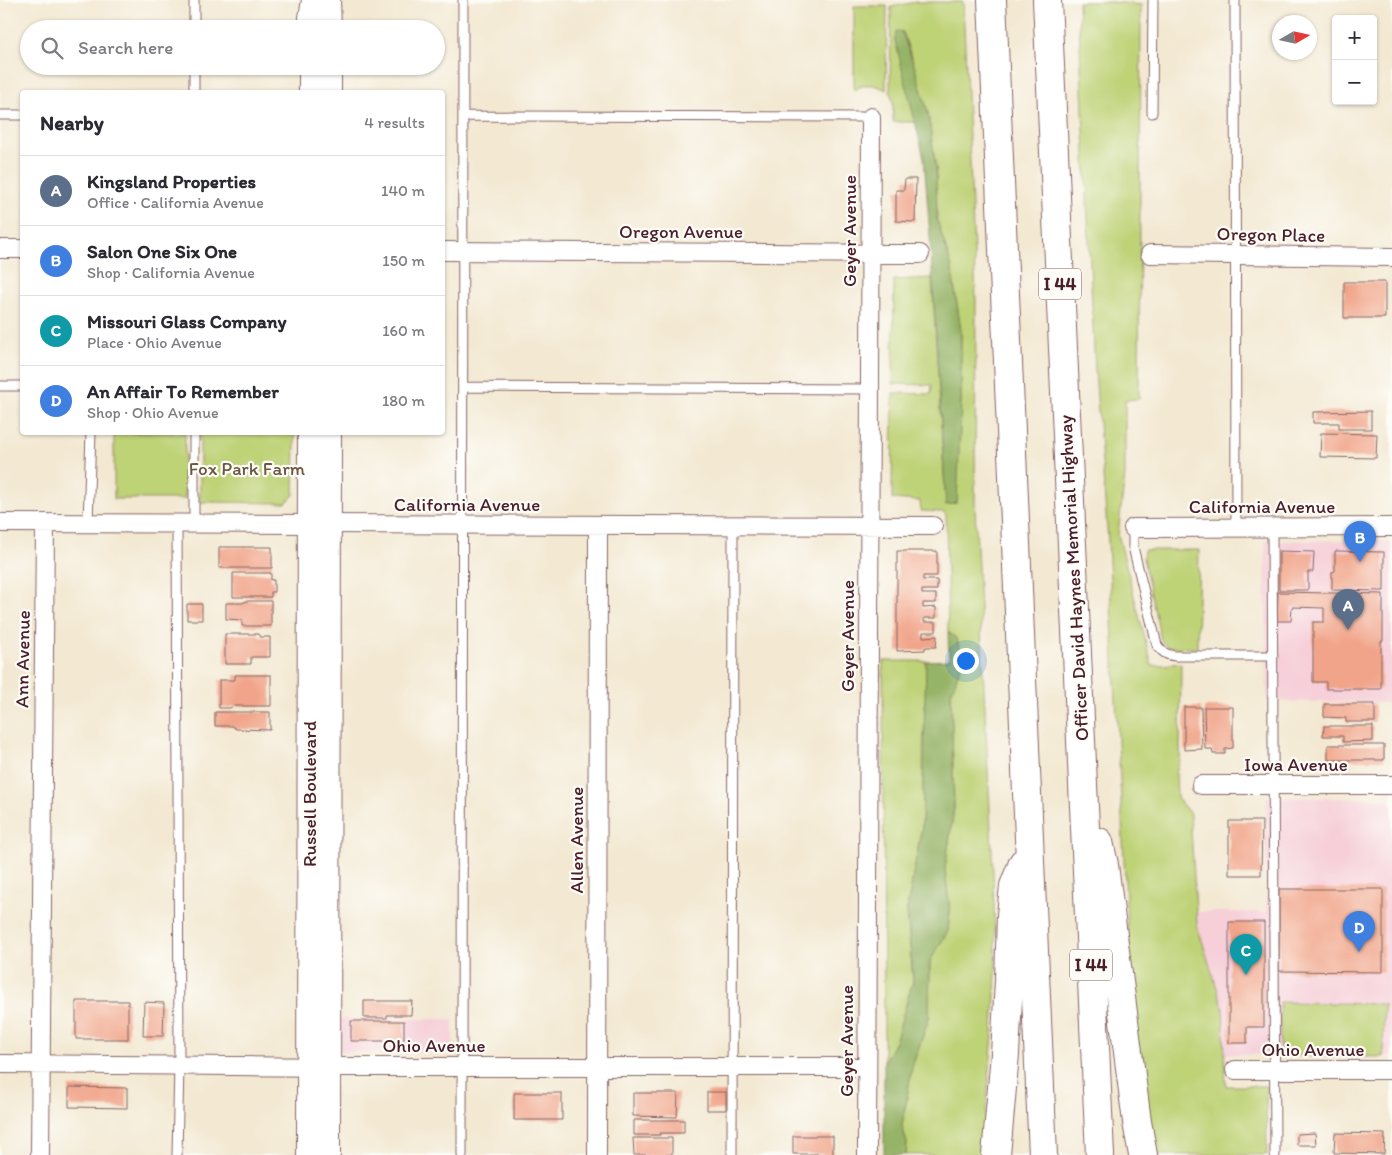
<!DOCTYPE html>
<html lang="en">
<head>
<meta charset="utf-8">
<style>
	body { margin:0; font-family:Itim,sans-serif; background:#f2f2f3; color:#2b2b33 }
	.controls { position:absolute; right:15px; top:15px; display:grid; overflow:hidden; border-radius:5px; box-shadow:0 1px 4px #0004 }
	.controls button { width:45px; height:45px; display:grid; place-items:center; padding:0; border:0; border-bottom:1px solid #e1e1e2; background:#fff; color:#2b2b33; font:25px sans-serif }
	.compass { position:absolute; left:1272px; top:15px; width:45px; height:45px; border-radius:50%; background:#fff; box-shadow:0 1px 4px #0004; rotate:81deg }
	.you { position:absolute; left:965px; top:660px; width:18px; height:18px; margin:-12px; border:4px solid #fff; border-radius:50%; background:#1a73e8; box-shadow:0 0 0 8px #1a73e833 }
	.badge { display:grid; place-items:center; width:32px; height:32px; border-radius:50%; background:#b5179e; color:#fff; font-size:16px; font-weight:700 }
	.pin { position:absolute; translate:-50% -41px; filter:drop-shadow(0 1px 2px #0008) }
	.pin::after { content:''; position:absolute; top:26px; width:18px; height:15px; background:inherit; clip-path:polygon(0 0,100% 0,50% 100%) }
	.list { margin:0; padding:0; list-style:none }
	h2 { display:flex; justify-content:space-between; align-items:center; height:65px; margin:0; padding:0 20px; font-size:21px }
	h2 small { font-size:16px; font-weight:400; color:#7c7c81 }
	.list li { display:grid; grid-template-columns:32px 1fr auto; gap:15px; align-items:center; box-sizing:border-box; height:70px; padding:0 20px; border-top:1px solid #e1e1e2 }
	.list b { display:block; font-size:19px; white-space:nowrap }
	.list p { margin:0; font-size:16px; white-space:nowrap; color:#7c7c81 }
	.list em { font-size:16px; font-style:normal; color:#7c7c81 }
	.icon { flex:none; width:28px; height:28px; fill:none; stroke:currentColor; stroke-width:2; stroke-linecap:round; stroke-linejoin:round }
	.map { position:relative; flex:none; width:1392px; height:1155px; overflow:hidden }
	.search { position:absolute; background:#fff; box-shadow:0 1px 4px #0004; left:20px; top:20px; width:425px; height:55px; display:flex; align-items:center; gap:12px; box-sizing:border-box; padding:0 18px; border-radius:28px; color:#7c7c81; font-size:19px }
	.panel { position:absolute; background:#fff; box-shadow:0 1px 4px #0004; left:20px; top:90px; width:425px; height:345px; border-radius:5px }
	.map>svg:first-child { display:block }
	.built { fill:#f6cfd9 }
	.green { fill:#bed276; stroke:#847850 }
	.forest { fill:#96b467; stroke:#706a49 }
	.building { fill:#f1a489 }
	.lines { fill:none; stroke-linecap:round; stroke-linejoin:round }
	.service-casing { stroke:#856565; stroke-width:11 }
	.minor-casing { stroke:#856565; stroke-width:20 }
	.secondary-casing { stroke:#856565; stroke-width:26 }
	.motorway-casing { stroke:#856565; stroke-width:30 }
	.service { stroke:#fff; stroke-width:9 }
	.minor { stroke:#fff; stroke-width:18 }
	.secondary { stroke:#fff; stroke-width:24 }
	.motorway { stroke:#fff; stroke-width:28 }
	.labels { text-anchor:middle; stroke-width:4.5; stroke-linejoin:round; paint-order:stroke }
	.shield { fill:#fdfcf7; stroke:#806168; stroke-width:1 }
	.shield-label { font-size:18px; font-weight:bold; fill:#4a1f2b }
	.street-label { font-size:19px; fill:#4a1f2b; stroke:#fdfcf7 }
	.park-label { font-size:19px; fill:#6d5542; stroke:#fdfcf7 }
</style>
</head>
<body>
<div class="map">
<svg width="1392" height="1155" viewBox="0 0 1392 1155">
	<rect width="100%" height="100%" fill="#fdfcf7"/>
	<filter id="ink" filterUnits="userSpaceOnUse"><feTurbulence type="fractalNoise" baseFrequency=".02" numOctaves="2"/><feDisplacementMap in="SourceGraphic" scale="10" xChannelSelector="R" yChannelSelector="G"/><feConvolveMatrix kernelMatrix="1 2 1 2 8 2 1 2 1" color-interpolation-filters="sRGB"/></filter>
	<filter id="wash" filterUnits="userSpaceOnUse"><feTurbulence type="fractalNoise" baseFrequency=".0096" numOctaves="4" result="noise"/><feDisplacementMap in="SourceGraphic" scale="20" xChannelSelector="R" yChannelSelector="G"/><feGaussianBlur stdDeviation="1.12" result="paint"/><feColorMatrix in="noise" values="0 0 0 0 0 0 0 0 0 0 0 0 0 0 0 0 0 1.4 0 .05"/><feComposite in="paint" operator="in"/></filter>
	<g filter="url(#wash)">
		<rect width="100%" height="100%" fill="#f3e8d1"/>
		<path class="built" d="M 1385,540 L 1389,542 L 1392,546 L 1392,703 L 1267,701 L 1265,541 Z
			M 1266,797 L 1384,799 L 1389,801 L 1392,806 L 1392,1054 L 1388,1056 L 1225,1054 L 1223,1007 L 1197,925 L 1196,912 L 1266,912 Z
			M 340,1019 L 453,1019 L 453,1052 L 340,1052 Z"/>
		<path class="green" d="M 916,2 L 963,2 L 976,297 L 975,507 L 993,870 L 996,972 L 993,1035 L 982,1155 L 906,1155 L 907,1143 L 902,1126 L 912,1067 L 929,1018 L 930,961 L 948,931 L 950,912 L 945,869 L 954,808 L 951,692 L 962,662 L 957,639 L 948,632 L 946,515 L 943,512 L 921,511 L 920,501 L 892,499 L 893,393 L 931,394 L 932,385 L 893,384 L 894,280 L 932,278 L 946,505 L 961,403 L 961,331 L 951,265 L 937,220 L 936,170 L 928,113 L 915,68 L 903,32 L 897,31 L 895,40 L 916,122 L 893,122 L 893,104 L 890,90 L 891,7 Z
			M 1078,2 L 1112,2 L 1141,5 L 1139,399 L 1125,400 L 1125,475 L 1118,534 L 1152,666 L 1181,663 L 1180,761 L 1176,772 L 1177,798 L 1190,814 L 1197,925 L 1223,1007 L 1226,1086 L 1266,1086 L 1267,1155 L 1151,1155 L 1131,1000 L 1108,541 L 1095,371 Z
			M 854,6 L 887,6 L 886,90 C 873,83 866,83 854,90 Z
			M 114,433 L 185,433 L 185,499 L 114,499 Z
			M 200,433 L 295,433 L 294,495 L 286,503 L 200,502 Z
			M 1144,550 L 1199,550 L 1197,648 L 1167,647 L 1161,640 L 1143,558 Z
			M 883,661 L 926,661 L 922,826 L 907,909 L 913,981 L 895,1043 L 884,1062 Z
			M 1280,1002 L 1384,1004 L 1383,1057 L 1280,1055 Z"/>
		<path class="forest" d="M 896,31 L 902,32 L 915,68 L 928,113 L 936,170 L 937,220 L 951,265 L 961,331 L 961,403 L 957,503 L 946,505 L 930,237 L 924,158 L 895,40 Z
			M 948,632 L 957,639 L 962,662 L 951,693 L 954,808 L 945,869 L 950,912 L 948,931 L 930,961 L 929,1018 L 912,1067 L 902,1126 L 907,1143 L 906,1155 L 884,1155 L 884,1062 L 895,1042 L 913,981 L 907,909 L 922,826 L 926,661 L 949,660 Z"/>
		<g id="blocks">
			<path class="building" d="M 905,179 L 916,179 L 915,222 L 896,221 L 896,190 L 904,190 Z
				M 1344,282 L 1385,282 L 1385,318 L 1344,318 Z
				M 1371,411 L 1371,429 L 1339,429 L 1339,423 L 1313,423 L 1313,412 Z
				M 1321,433 L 1377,434 L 1376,458 L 1320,457 Z
				M 219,547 L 272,547 L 272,568 L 219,568 Z
				M 897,551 L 937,551 L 937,576 L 923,576 L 923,580 L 937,580 L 937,590 L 922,590 L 922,594 L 936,594 L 936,603 L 923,603 L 923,608 L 936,607 L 936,618 L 924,618 L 924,622 L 936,622 L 936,632 L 923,632 L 923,637 L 937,636 L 936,647 L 925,647 L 925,650 L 897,651 Z
				M 1279,551 L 1314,552 L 1313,572 L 1308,572 L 1308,590 L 1279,590 Z
				M 1335,551 L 1384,552 L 1384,591 L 1332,590 L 1332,572 L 1335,571 Z
				M 233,573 L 271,573 L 271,580 L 274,580 L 274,592 L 271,592 L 271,597 L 233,597 Z
				M 1278,592 L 1383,594 L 1383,641 L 1381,641 L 1381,689 L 1326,689 L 1326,682 L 1313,682 L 1313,622 L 1324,622 L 1324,608 L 1292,607 L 1291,621 L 1277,621 Z
				M 247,601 L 271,601 L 271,626 L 242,626 L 242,620 L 226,619 L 226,603 L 242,603 Z
				M 187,604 L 202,604 L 202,620 L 187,620 Z
				M 225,634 L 258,634 L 260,637 L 270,637 L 270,657 L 251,657 L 251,664 L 225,664 Z
				M 235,675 L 271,675 L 271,706 L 233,706 L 230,708 L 219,708 L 219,680 L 235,680 Z
				M 1324,704 L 1375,704 L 1375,722 L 1346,722 L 1346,718 L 1324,717 Z
				M 1184,707 L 1201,707 L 1202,749 L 1184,750 Z
				M 1204,707 L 1233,707 L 1233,748 L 1225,749 L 1225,754 L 1213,754 L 1212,749 L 1205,749 Z
				M 215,712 L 270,712 L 270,730 L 236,729 L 232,726 L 215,726 Z
				M 1324,726 L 1373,726 L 1373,741 L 1343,742 L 1343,736 L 1323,736 Z
				M 1328,745 L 1384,745 L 1384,760 L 1328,760 Z
				M 1229,821 L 1262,821 L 1261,875 L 1229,875 Z
				M 1279,889 L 1383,889 L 1383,972 L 1279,971 Z
				M 1229,922 L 1264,922 L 1264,1027 L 1247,1027 L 1247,1043 L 1229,1043 Z
				M 76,1001 L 128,1001 L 128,1039 L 76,1039 Z
				M 364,1001 L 412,1001 L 411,1015 L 387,1015 L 387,1018 L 364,1018 Z
				M 144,1002 L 164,1003 L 163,1036 L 143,1036 Z
				M 351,1021 L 404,1021 L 404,1041 L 351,1041 Z
				M 69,1087 L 127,1088 L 127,1108 L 69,1107 Z
				M 707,1092 L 726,1092 L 726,1110 L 707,1110 Z
				M 514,1093 L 562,1093 L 562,1120 L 514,1120 Z
				M 633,1093 L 678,1093 L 677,1117 L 633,1116 Z
				M 634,1120 L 684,1120 L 684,1133 L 660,1133 L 660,1135 L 634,1135 Z
				M 1315,1133 L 1316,1145 L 1297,1145 L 1297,1134 Z
				M 1335,1133 L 1385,1134 L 1384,1154 L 1334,1153 Z
				M 793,1136 L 833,1136 L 833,1154 L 793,1154 Z
				M 633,1138 L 672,1138 L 672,1155 L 634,1155 Z"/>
		</g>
	</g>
	<g filter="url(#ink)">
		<use href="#blocks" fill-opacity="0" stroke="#856565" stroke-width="1"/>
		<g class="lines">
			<g class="service-casing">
				<path id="service" d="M 1235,0 L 1236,528
					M 194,29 L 194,0
					M 194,92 L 194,66
					M 1152,113 L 1153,0
					M 0,115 L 22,115
					M 463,116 L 871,117
					M 0,386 L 22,386
					M 463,387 L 870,389
					M 194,432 L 194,524
					M 88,523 L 91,432
					M 177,523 L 179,1065 L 177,1155
					M 1133,528 L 1133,547 L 1157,645 C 1162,652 1166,655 1175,656 L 1273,656
					M 1272,528 L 1275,1155
					M 462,1155 L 463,0
					M 732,1155 L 733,526"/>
			</g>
			<g class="minor-casing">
				<path id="minor" d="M 0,249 L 22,249
					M 442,251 L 920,254
					M 1150,254 L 1392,257
					M 0,523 L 933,526
					M 1133,528 L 1392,527
					M 1201,785 L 1392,785
					M 0,1064 L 344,1067 L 867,1067
					M 1235,1070 L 1392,1070
					M 40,1155 L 45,523
					M 597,1155 L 598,526
					M 867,1155 L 871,117"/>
			</g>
			<g class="secondary-casing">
				<path id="secondary" d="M 328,0 L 329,29
					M 311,29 L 311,18 L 314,0
					M 311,92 L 311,66
					M 329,92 L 329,66
					M 309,1155 L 310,432
					M 328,1155 L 329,432"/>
			</g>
			<g class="motorway-casing">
				<path id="motorway" d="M 992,0 L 1043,1155
					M 1047,0 L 1100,1155
					M 1099,842 L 1104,865 L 1137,1122 L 1143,1155
					M 996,1155 L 1005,1054 L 1009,981 L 1011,915 L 1014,886 L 1023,863"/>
			</g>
			<use href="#service" class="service"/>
			<use href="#minor" class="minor"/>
			<use href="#secondary" class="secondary"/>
			<use href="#motorway" class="motorway"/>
		</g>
	</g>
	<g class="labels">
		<g class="shield">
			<rect x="1039" y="268.5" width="42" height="31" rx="4"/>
			<rect x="1070" y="949.5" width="42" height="31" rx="4"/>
		</g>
		<g class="shield-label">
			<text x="1060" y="290">I 44</text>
			<text x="1091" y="971">I 44</text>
		</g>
		<g class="street-label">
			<text x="681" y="238">Oregon Avenue</text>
			<text transform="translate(849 231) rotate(-90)" y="7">Geyer Avenue</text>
			<text transform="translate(1271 234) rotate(1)" y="7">Oregon Place</text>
			<text x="467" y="511">California Avenue</text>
			<text x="1262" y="513">California Avenue</text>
			<text transform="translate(1073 578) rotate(-93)" y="7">Officer David Haynes Memorial Highway</text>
			<text transform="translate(847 636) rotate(-90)" y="7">Geyer Avenue</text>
			<text transform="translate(22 659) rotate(-89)" y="7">Ann Avenue</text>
			<text x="1296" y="771">Iowa Avenue</text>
			<text transform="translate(309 794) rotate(-90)" y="7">Russell Boulevard</text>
			<text transform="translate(576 840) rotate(-90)" y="7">Allen Avenue</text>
			<text transform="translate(846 1041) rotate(-90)" y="7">Geyer Avenue</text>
			<text x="434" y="1052">Ohio Avenue</text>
			<text x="1313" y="1056">Ohio Avenue</text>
		</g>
		<g class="park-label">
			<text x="247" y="475">Fox Park Farm</text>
		</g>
	</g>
</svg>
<div class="controls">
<button>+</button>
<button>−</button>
</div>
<svg class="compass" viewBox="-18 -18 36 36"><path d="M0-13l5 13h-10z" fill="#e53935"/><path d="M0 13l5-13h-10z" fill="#7c7c81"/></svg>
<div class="you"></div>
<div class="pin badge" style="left:1348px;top:630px;background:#5c6f8a">A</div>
<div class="pin badge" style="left:1360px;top:562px;background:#3f7fe0">B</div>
<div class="pin badge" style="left:1246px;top:975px;background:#0f9aa8">C</div>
<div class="pin badge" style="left:1359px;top:952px;background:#3f7fe0">D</div>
<div class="search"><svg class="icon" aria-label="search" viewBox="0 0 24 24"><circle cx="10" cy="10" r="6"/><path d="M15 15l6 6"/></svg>Search here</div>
<section class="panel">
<h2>Nearby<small>4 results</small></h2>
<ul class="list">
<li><span class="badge" style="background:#5c6f8a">A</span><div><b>Kingsland Properties</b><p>Office · California Avenue</p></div><em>140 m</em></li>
<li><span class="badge" style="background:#3f7fe0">B</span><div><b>Salon One Six One</b><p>Shop · California Avenue</p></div><em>150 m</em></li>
<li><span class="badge" style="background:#0f9aa8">C</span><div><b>Missouri Glass Company</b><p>Place · Ohio Avenue</p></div><em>160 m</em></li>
<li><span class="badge" style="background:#3f7fe0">D</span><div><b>An Affair To Remember</b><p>Shop · Ohio Avenue</p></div><em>180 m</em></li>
</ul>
</section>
</div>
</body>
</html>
